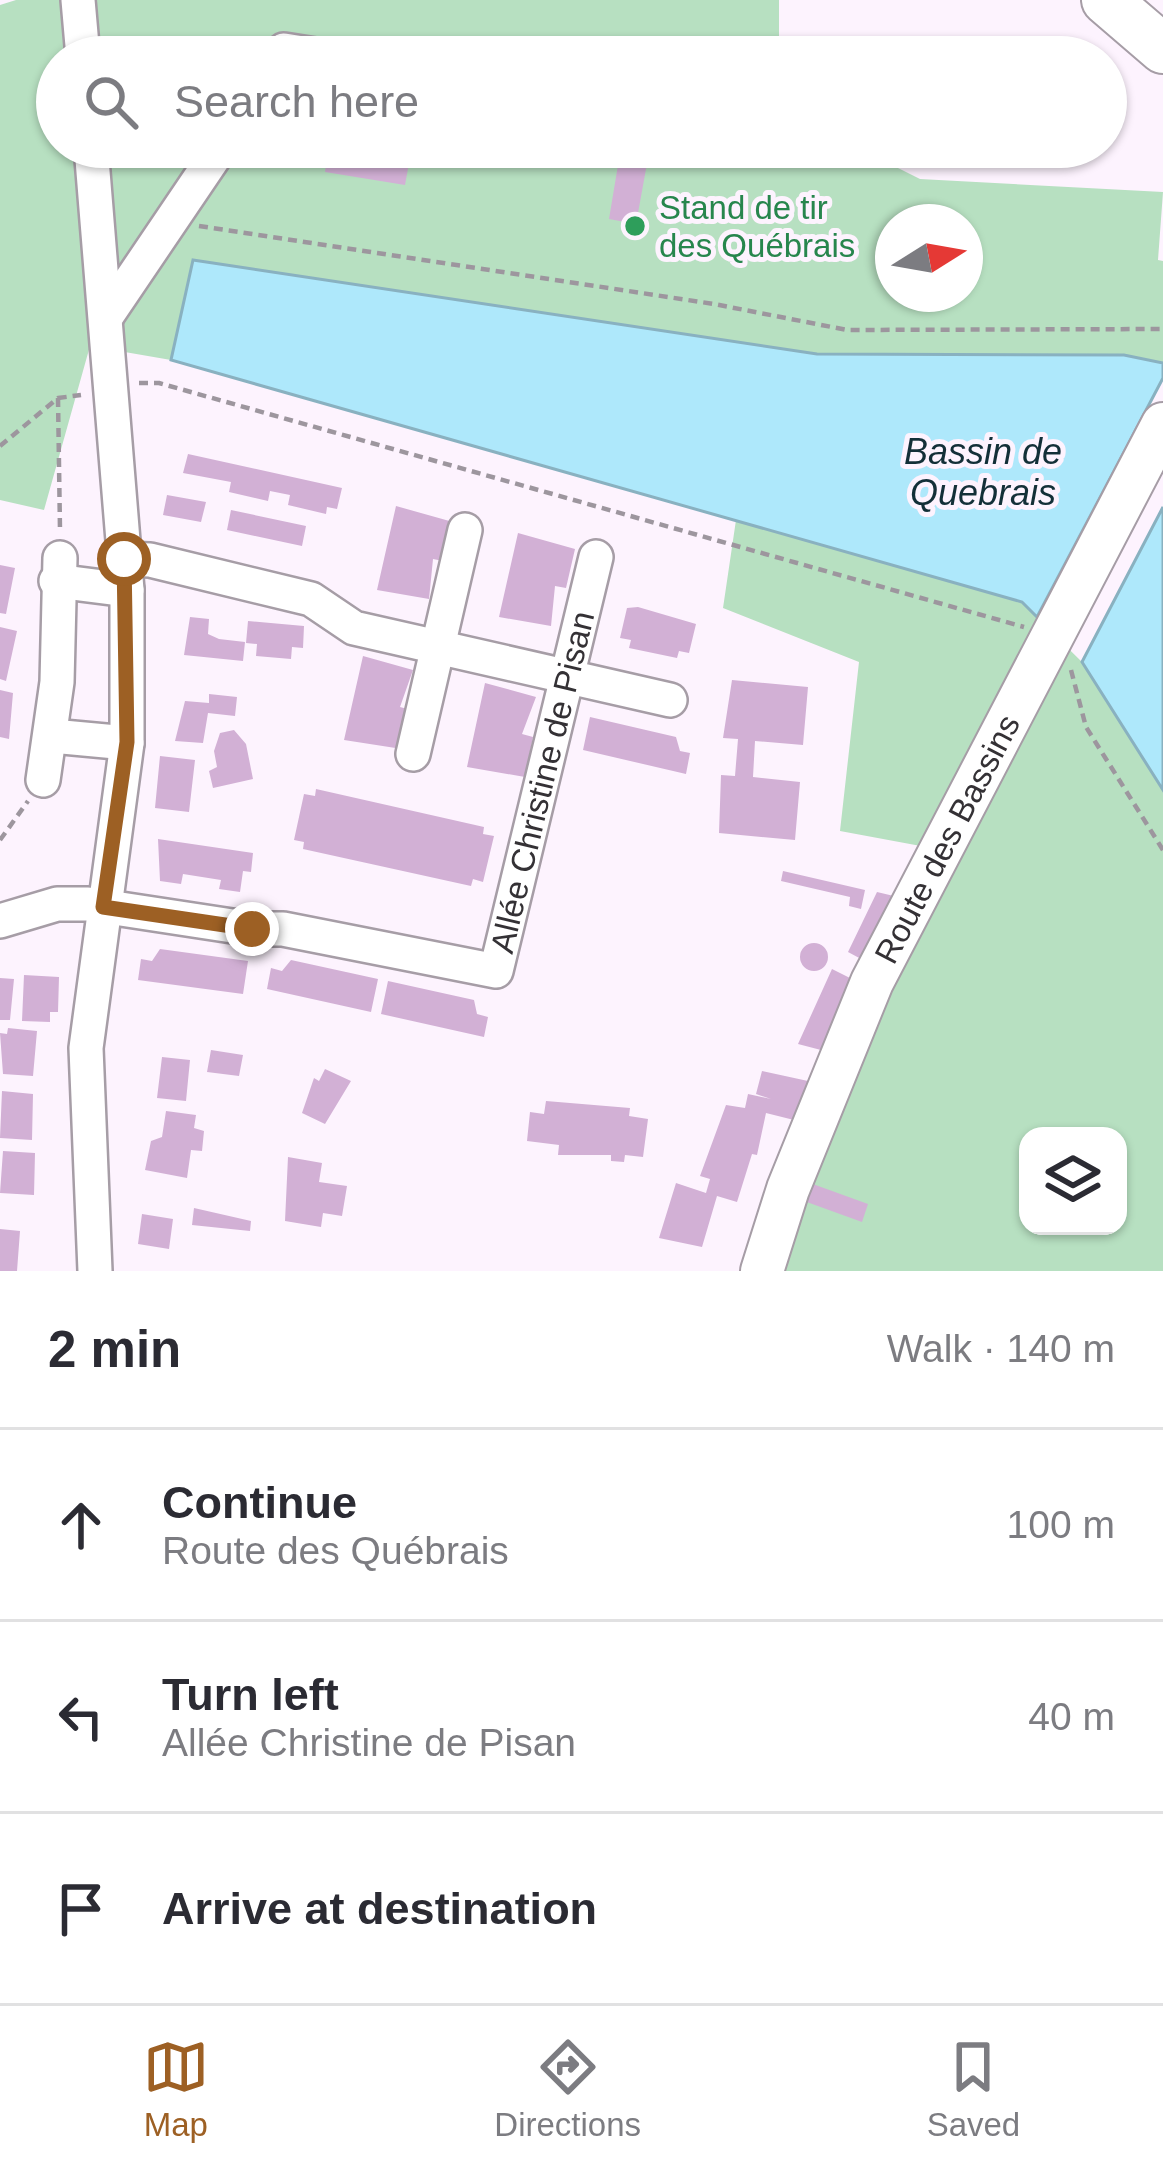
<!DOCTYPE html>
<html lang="en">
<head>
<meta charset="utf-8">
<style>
	body { margin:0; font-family:Arial,sans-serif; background:#f2f2f3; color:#2b2b33 }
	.controls { position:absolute; right:36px; bottom:36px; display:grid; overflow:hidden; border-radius:24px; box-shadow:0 3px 9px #0004 }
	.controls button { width:108px; height:108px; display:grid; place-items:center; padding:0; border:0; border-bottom:3px solid #e1e1e2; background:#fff; color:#2b2b33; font:60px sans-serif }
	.compass { position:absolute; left:875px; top:204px; width:108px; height:108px; border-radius:50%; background:#fff; box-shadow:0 3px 9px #0004; rotate:79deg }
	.stop { position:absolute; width:36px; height:36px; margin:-27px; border:9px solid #9d6024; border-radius:50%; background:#fff }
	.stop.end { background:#9d6024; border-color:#fff; box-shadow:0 3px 12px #0008 }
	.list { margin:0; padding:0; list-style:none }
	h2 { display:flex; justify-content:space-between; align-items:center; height:156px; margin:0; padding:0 48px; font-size:51px }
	h2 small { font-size:39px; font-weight:400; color:#7c7c81 }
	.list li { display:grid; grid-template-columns:78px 1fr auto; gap:36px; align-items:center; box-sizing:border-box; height:192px; padding:0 48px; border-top:3px solid #e1e1e2 }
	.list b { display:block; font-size:45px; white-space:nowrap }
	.list p { margin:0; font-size:39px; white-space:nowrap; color:#7c7c81 }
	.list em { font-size:39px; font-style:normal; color:#7c7c81 }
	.icon { flex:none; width:66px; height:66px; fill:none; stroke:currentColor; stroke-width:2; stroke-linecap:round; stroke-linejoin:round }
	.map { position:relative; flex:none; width:1163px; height:1271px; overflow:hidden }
	.search { position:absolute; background:#fff; box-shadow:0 3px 9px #0004; left:36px; right:36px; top:36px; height:132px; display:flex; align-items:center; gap:30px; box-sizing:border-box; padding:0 42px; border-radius:66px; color:#7c7c81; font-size:45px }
	.sheet { height:732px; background:#fff }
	nav { display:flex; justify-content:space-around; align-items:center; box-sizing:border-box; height:168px; border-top:3px solid #e1e1e2; background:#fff; font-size:33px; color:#7c7c81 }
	nav a { display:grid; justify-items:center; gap:6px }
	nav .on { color:#9d6024 }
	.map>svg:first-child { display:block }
	.green { fill:#b7e0c1; fill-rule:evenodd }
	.water { fill:#aee8fb; stroke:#89b1c0; stroke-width:3 }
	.building { fill:#d2b0d5 }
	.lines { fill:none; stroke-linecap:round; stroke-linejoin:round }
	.minor-casing { stroke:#a69da6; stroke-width:38 }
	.major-casing { stroke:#a69da6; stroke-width:46 }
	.highway-casing { stroke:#a69da6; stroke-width:52 }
	.path { stroke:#9d969e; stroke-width:4.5; stroke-dasharray:9 6; stroke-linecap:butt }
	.minor { stroke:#fff; stroke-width:33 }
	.major { stroke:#fff; stroke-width:42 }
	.highway { stroke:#fff; stroke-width:48 }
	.route { stroke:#9d6024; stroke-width:15 }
	.leisure-dot { fill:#2e9e5b; stroke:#fdf3fe; stroke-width:4.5 }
	.labels { text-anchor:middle; stroke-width:10; stroke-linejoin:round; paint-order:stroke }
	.leisure-label { font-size:33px; fill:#27864d; stroke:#fdf3fe; text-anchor:start }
	.street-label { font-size:33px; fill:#343135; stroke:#fdf3fe }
	.water-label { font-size:36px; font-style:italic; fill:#132f38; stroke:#fdf3fe }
</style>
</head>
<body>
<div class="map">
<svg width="1163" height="1271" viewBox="0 0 1163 1271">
	<rect width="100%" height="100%" fill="#fdf3fe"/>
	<path class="green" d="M 16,0 L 779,0 L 779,57 L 57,57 L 57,147 L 856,147 L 920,179 L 1163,192 L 1158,260 L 1163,261 L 1163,363 L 1124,355 L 817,354 L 193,261 L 171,360 L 90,346 L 44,510 L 0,500 L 0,5 ZM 893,222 L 965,222 L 965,294 L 893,294 Z
		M 736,520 L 1022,603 L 1082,662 L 1163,790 L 1163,1271 L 779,1271 L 811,1169 L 953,852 L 840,831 L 859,662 L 723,608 ZM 1028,1136 L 1118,1136 L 1118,1226 L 1028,1226 Z"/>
	<path class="water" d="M 193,260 L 817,354 L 1124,355 L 1163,363 L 1163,378 L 1037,617 L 1022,602 L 171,360 Z
		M 1163,507 L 1163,790 L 1082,662 Z"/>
	<path class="building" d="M 329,147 L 412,147 L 405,185 L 325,172 Z
		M 621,147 L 650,147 L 636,224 L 609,219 Z
		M 188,454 L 342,488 L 337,509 L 327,507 L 326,514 L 288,505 L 290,495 L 270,491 L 268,501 L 229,492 L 231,482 L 183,473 Z
		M 167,495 L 206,502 L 201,522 L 163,515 Z
		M 396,506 L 453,522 L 443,561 L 433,559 L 429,599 L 377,590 Z
		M 231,510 L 306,526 L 302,546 L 227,530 Z
		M 518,533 L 575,549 L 566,588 L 555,586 L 551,626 L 499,617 Z
		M 0,565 L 15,568 L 6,614 L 0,613 Z
		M 638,607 L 696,624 L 689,653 L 679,651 L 677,658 L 629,648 L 631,640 L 620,638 L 627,608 Z
		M 190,617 L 209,619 L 208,634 L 219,639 L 245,642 L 243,661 L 184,655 Z
		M 248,621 L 304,626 L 303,648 L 292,647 L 291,659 L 256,656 L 257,644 L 246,643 Z
		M 0,627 L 17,631 L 6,681 L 0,679 Z
		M 363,656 L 413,670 L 400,707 L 411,710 L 402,749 L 344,740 Z
		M 732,680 L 808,687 L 803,745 L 755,741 L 753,777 L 800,782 L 795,840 L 719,833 L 721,775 L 735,776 L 738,739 L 723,738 Z
		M 485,683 L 536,697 L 522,734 L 533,737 L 525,777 L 467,767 Z
		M 0,690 L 13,693 L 9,739 L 0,737 Z
		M 209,694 L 237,697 L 235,716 L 208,713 L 203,743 L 175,741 L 185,701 L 209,703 Z
		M 590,717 L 676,737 L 680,751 L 690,753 L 686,774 L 583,750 Z
		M 234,730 L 246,744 L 253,779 L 213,788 L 209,771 L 217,767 L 214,751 L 220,733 Z
		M 160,756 L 195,760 L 189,812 L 155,808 Z
		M 316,789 L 484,827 L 483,834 L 494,836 L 483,882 L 473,879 L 471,886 L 303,849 L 304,842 L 294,840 L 304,794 L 315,796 Z
		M 158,839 L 253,853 L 251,872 L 243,871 L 240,892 L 219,889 L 221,880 L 183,874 L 181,884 L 160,881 Z
		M 783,871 L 865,890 L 861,909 L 849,906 L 850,897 L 781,881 Z
		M 877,892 L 898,897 L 863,960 L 848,952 Z
		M800 957a14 14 0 1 1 28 0a14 14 0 1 1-28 0Z
		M 160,949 L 248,961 L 243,994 L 138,980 L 141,959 L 152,961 Z
		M 291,960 L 378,979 L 371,1012 L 267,989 L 271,968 L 282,971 Z
		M 832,969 L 852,979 L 821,1050 L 798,1044 Z
		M 24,975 L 59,977 L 58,1012 L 50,1012 L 50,1022 L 22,1021 Z
		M 0,978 L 14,979 L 10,1020 L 0,1020 Z
		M 388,981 L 474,1000 L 477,1014 L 488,1017 L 484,1037 L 381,1014 Z
		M 8,1028 L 37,1031 L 33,1076 L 3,1074 L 0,1033 L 7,1034 Z
		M 211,1050 L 243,1055 L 239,1076 L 207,1072 Z
		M 162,1057 L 190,1060 L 186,1101 L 157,1098 Z
		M 325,1069 L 351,1081 L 325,1124 L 302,1113 L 314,1078 L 319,1081 Z
		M 762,1071 L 808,1081 L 794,1120 L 766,1113 L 757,1155 L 752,1154 L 737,1202 L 717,1196 L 702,1247 L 659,1238 L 676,1183 L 706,1193 L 710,1179 L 700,1176 L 726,1105 L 745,1108 L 748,1094 L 771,1099 L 756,1094 Z
		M 2,1091 L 33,1094 L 32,1140 L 0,1138 Z
		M 546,1101 L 630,1108 L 629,1116 L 648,1119 L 643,1157 L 625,1155 L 624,1162 L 611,1161 L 611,1155 L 558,1155 L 559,1145 L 527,1141 L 530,1112 L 544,1114 Z
		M 166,1111 L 196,1115 L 194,1128 L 204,1131 L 202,1151 L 191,1150 L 187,1178 L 145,1170 L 151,1141 L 162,1137 Z
		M 3,1151 L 35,1153 L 34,1195 L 0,1193 Z
		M 288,1157 L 322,1163 L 319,1182 L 347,1186 L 342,1216 L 323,1213 L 321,1227 L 285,1221 Z
		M 810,1183 L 868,1204 L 862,1222 L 804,1201 Z
		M 194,1208 L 251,1221 L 250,1231 L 192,1225 Z
		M 142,1214 L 173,1219 L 169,1249 L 138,1244 Z
		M 0,1229 L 20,1231 L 17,1271 L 0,1271 Z"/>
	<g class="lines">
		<g class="minor-casing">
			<g id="minor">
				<path d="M 78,0 L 83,57"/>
				<path d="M 279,57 L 284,50 L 322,56"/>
				<path d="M 91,147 L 127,590 L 127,743 L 86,1048 L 95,1271"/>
				<path d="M 106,317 L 221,147"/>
				<path d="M 124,559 L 150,560 L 311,599 L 354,628 L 670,700"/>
				<path d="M 56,581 L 127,590"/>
				<path d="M 52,736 L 127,743"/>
				<path d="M 413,754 L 465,530"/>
				<path d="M 43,780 L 57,682 L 60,558"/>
				<path id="s1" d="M 0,921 L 57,904 L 88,904 L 252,929 L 283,929 L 496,971 L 596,557"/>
			</g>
		</g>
		<g class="major-casing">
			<g id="major">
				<path id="s2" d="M 762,1271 L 788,1189 L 872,982 L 1163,424"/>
			</g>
		</g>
		<g class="highway-casing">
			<path id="highway" d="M 1106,0 L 1163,49"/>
		</g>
		<path class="path" d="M 199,226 L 714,304 L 847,330 L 1163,329
			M 139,383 L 159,383 L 1024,627
			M 58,398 L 60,530
			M 0,446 L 58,398 L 81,395
			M 1071,670 L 1086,727 L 1163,850
			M 0,840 L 28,801"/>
		<use href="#minor" class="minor"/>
		<use href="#major" class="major"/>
		<use href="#highway" class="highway"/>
	</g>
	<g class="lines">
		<path class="route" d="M 124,559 L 127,742 L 103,907 L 252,929"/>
	</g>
	<circle class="leisure-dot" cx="635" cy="226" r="12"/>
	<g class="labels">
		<g class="leisure-label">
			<text x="659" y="219">Stand de tir<tspan x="659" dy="38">des Québrais</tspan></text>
		</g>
		<g class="street-label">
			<text dy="12" stroke="none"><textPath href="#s1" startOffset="699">Allée Christine de Pisan</textPath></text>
			<text dy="12" stroke="none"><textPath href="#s2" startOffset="471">Route des Bassins</textPath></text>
		</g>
		<g class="water-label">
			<text x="983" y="464">Bassin de<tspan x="983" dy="41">Quebrais</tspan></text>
		</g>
	</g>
</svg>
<div class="controls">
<button><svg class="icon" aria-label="layers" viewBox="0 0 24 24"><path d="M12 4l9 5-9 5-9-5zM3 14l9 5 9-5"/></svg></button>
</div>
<svg class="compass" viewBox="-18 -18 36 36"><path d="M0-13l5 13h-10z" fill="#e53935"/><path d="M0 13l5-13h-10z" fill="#7c7c81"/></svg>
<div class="stop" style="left:124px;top:559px"></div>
<div class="stop end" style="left:252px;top:929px"></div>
<div class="search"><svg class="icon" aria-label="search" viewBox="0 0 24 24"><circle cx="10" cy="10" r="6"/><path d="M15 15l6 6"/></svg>Search here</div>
</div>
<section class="sheet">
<h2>2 min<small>Walk · 140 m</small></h2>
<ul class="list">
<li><svg class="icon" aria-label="ahead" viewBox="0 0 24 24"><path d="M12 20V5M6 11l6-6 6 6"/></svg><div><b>Continue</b><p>Route des Québrais</p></div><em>100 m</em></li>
<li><svg class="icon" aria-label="left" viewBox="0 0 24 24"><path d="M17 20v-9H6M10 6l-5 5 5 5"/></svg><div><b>Turn left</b><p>Allée Christine de Pisan</p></div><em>40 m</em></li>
<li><svg class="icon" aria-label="arrive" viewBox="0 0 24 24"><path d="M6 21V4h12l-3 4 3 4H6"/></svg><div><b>Arrive at destination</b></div></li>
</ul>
</section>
<nav>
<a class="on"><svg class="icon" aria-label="map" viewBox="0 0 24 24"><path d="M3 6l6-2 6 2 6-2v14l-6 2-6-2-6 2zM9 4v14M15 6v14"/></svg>Map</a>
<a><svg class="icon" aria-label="directions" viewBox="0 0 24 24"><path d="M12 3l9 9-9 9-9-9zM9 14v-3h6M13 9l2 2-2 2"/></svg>Directions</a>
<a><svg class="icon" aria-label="saved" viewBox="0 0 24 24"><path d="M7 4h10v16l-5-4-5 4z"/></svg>Saved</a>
</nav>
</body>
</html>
